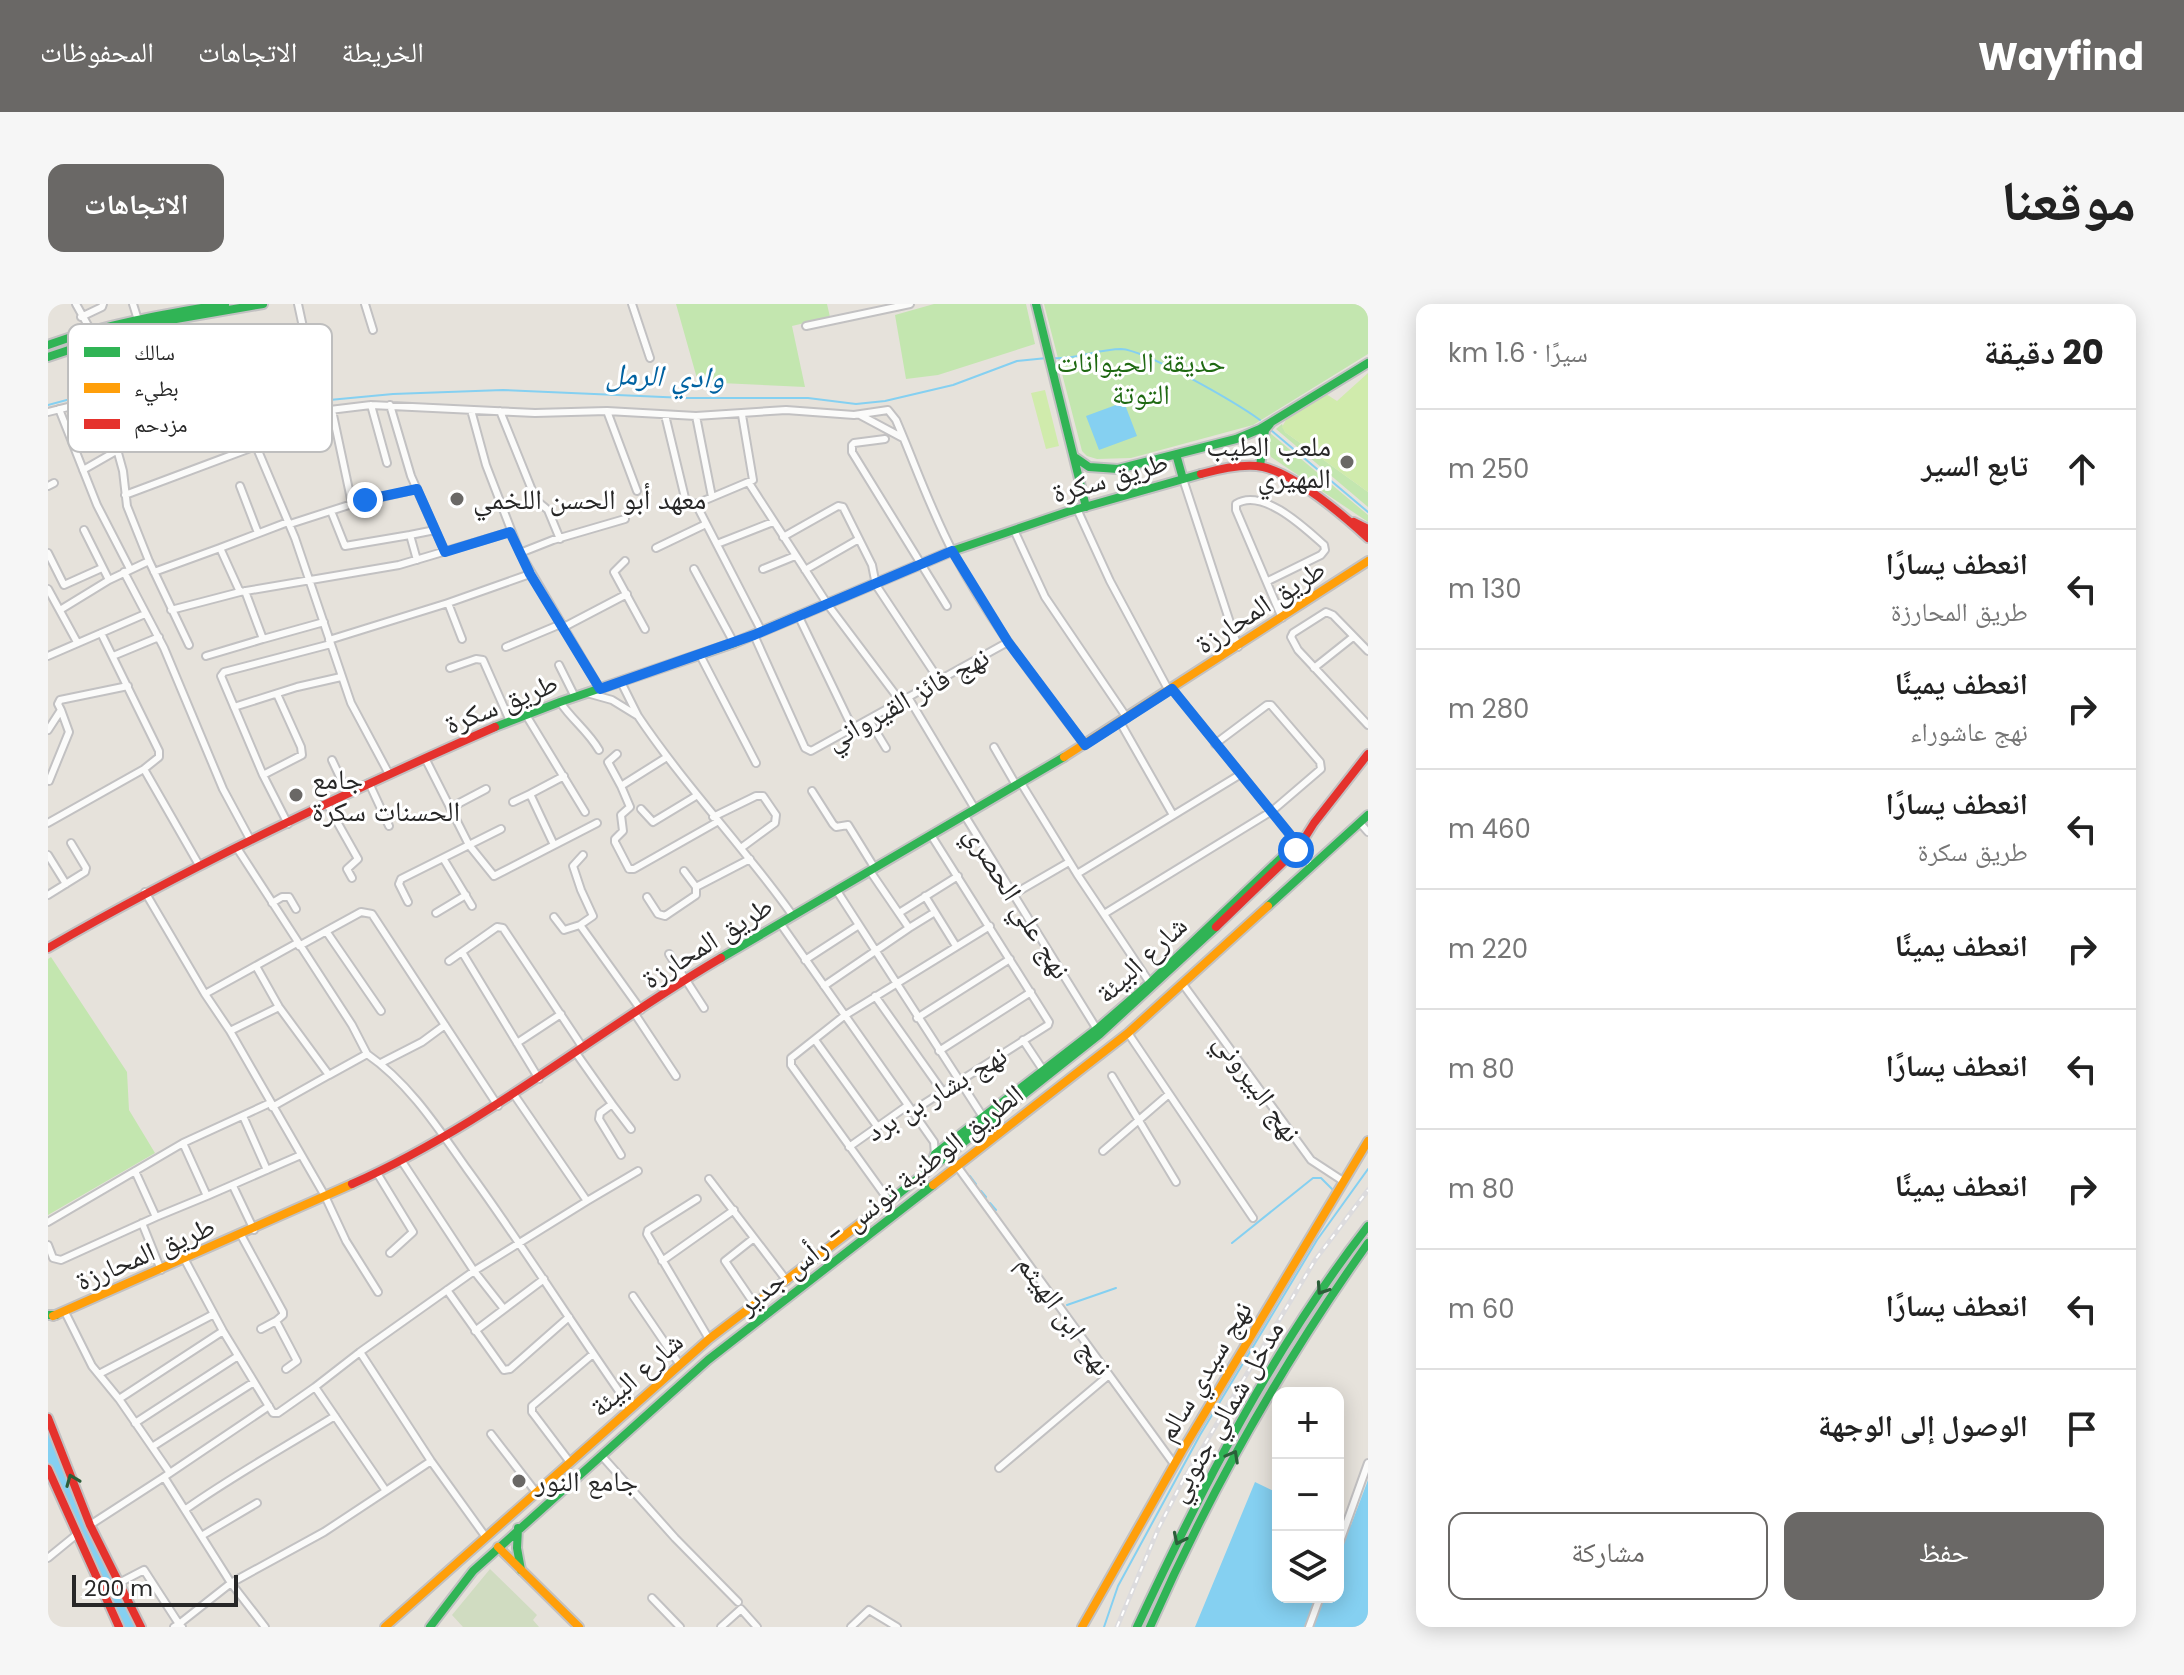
<!DOCTYPE html>
<html lang="ar">
<head>
<meta charset="utf-8">
<style>
	body { margin:0; font-family:Poppins,"Noto Naskh Arabic",sans-serif; background:#f6f6f6; color:#222; direction:rtl }
	.controls { position:absolute; right:24px; bottom:24px; display:grid; overflow:hidden; border-radius:16px; box-shadow:0 4px 20px #0003 }
	.controls button { width:72px; height:72px; display:grid; place-items:center; padding:0; border:0; border-bottom:2px solid #e0e0e0; background:#fff; color:#222; font:40px sans-serif }
	.scale { position:absolute; left:24px; bottom:20px; width:166px; box-sizing:border-box; padding-left:8px; border:4px solid #272727; border-top:0; font-size:22px; line-height:28px; white-space:nowrap; color:#272727; -webkit-text-stroke:6px #fff; paint-order:stroke }
	.stop { position:absolute; width:24px; height:24px; margin:-18px; border:6px solid #1a73e8; border-radius:50%; background:#fff }
	.stop.end { background:#1a73e8; border-color:#fff; box-shadow:0 2px 8px #0008 }
	.list { margin:0; padding:0; list-style:none }
	h2 { display:flex; justify-content:space-between; align-items:center; height:104px; margin:0; padding:0 32px; font-size:34px }
	h2 small { font-size:26px; font-weight:400; color:#767676 }
	.list li { display:grid; grid-template-columns:52px 1fr auto; gap:24px; align-items:center; box-sizing:border-box; height:120px; padding:0 32px; border-top:2px solid #e0e0e0 }
	.list b { display:block; font-size:30px; white-space:nowrap }
	.list p { margin:0; font-size:26px; white-space:nowrap; color:#767676 }
	.list em { font-size:26px; font-style:normal; color:#767676 }
	.actions { display:flex; gap:16px; padding:24px 32px }
	.actions a { flex:1; padding:18px 0; border:2px solid #6a6866; border-radius:16px; text-align:center; font-size:28px; color:#6a6866 }
	.actions .main { background:#6a6866; color:#fff }
	.icon { flex:none; width:44px; height:44px; fill:none; stroke:currentColor; stroke-width:2; stroke-linecap:round; stroke-linejoin:round }
	.map { position:relative; flex:none; width:1320px; height:1323px; overflow:hidden; direction:ltr; border-radius:16px }
	header { display:flex; align-items:center; gap:48px; box-sizing:border-box; height:112px; padding:0 40px; background:#6a6866; color:#fff }
	header strong { font-size:38px }
	nav { display:flex; gap:44px; margin-inline-start:auto; font-size:28px }
	.intro { display:flex; align-items:center; justify-content:space-between; box-sizing:border-box; height:192px; padding:0 48px }
	h1 { margin:0; font-size:56px }
	.button { padding:20px 36px; border-radius:16px; background:#6a6866; color:#fff; font-size:28px; font-weight:700 }
	main { display:flex; gap:48px; padding:0 48px }
	aside { flex:1; background:#fff; border-radius:16px; box-shadow:0 4px 20px #0003 }
	.map>svg:first-child { display:block }
	.green { fill:#c3e6af }
	.cemetery { fill:#d0dcc1 }
	.pitch { fill:#d0ebac }
	.water { fill:#85d0f1 }
	.lines { fill:none; stroke-linecap:round; stroke-linejoin:round }
	.stream { stroke:#85d0f1; stroke-width:2 }
	.street-casing { stroke:#c2c1c2; stroke-width:10 }
	.fast-casing { stroke:#c2c1c2; stroke-width:12 }
	.slow-casing { stroke:#c2c1c2; stroke-width:12 }
	.jam-casing { stroke:#c2c1c2; stroke-width:12 }
	.street { stroke:#fbfbfa; stroke-width:6 }
	.fast { stroke:#30b455; stroke-width:8 }
	.slow { stroke:#ff9f0a; stroke-width:8 }
	.jam { stroke:#e5322d; stroke-width:8 }
	.rail-casing { stroke:#dcdbdd; stroke-width:5 }
	.rail { stroke:#fff; stroke-width:2; stroke-dasharray:6; stroke-linecap:butt }
	.oneway { stroke:#2b5f39 }
	.route { stroke:#1a73e8; stroke-width:10 }
	.poi-dot { fill:#6a6866; stroke:#fff; stroke-width:3 }
	.labels { text-anchor:middle; stroke-width:6; stroke-linejoin:round; paint-order:stroke }
	.park-label { font-size:28px; fill:#1f6912; stroke:#fff }
	.poi-label { font-size:28px; fill:#272727; stroke:#fff; text-anchor:start }
	.street-label { font-size:28px; fill:#272727; stroke:#fff }
	.water-label { font-size:30px; font-style:italic; fill:#0062a1; stroke:#fff }
	.key { fill:#fff; stroke:#bebebe; stroke-width:2 }
	.key-label { font-size:22px; fill:#272727 }
</style>
</head>
<body>
<header>
<strong>Wayfind</strong>
<nav><a>الخريطة</a><a>الاتجاهات</a><a>المحفوظات</a></nav>
</header>
<div class="intro"><h1>موقعنا</h1><a class="button">الاتجاهات</a></div>
<main>
<aside>
<h2>20 دقيقة<small>سيرًا · 1.6 km</small></h2>
<ul class="list">
<li><svg class="icon" aria-label="ahead" viewBox="0 0 24 24"><path d="M12 20V5M6 11l6-6 6 6"/></svg><div><b>تابع السير</b></div><em>250 m</em></li>
<li><svg class="icon" aria-label="left" viewBox="0 0 24 24"><path d="M17 20v-9H6M10 6l-5 5 5 5"/></svg><div><b>انعطف يسارًا</b><p>طريق المحارزة</p></div><em>130 m</em></li>
<li><svg class="icon" aria-label="right" viewBox="0 0 24 24"><path d="M7 20v-9h11M14 6l5 5-5 5"/></svg><div><b>انعطف يمينًا</b><p>نهج عاشوراء</p></div><em>280 m</em></li>
<li><svg class="icon" aria-label="left" viewBox="0 0 24 24"><path d="M17 20v-9H6M10 6l-5 5 5 5"/></svg><div><b>انعطف يسارًا</b><p>طريق سكرة</p></div><em>460 m</em></li>
<li><svg class="icon" aria-label="right" viewBox="0 0 24 24"><path d="M7 20v-9h11M14 6l5 5-5 5"/></svg><div><b>انعطف يمينًا</b></div><em>220 m</em></li>
<li><svg class="icon" aria-label="left" viewBox="0 0 24 24"><path d="M17 20v-9H6M10 6l-5 5 5 5"/></svg><div><b>انعطف يسارًا</b></div><em>80 m</em></li>
<li><svg class="icon" aria-label="right" viewBox="0 0 24 24"><path d="M7 20v-9h11M14 6l5 5-5 5"/></svg><div><b>انعطف يمينًا</b></div><em>80 m</em></li>
<li><svg class="icon" aria-label="left" viewBox="0 0 24 24"><path d="M17 20v-9H6M10 6l-5 5 5 5"/></svg><div><b>انعطف يسارًا</b></div><em>60 m</em></li>
<li><svg class="icon" aria-label="arrive" viewBox="0 0 24 24"><path d="M6 21V4h12l-3 4 3 4H6"/></svg><div><b>الوصول إلى الوجهة</b></div></li>
</ul>
<div class="actions"><a class="main">حفظ</a><a>مشاركة</a></div>
</aside>
<div class="map">
<svg width="1320" height="1323" viewBox="0 0 1320 1323">
	<rect width="100%" height="100%" fill="#e6e2db"/>
	<path class="green" d="M 628,0 L 779,0 L 782,13 L 744,22 L 757,83 L 650,78 Z
		M 886,0 L 978,0 L 987,40 L 890,71 L 858,75 L 847,11 Z
		M 996,0 L 1320,0 L 1320,50 L 1205,121 L 1083,154 L 1049,155 L 1039,152 L 1034,147 Z
		M 1234,120 L 1237,128 L 1320,188 L 1320,203 L 1228,125 Z
		M 1222,129 L 1320,211 L 1320,218 L 1223,153 L 1220,144 Z
		M 3,653 L 79,768 L 81,806 L 107,849 L 0,911 L 0,655 Z"/>
	<path class="cemetery" d="M 442,1265 L 489,1311 L 485,1316 L 491,1323 L 415,1323 L 404,1311 Z"/>
	<path class="pitch" d="M 1320,69 L 1320,188 L 1237,128 L 1234,123 L 1239,114 L 1278,90 L 1289,97 Z
		M 997,86 L 1011,142 L 998,145 L 983,89 Z"/>
	<path class="water" d="M 1076,98 L 1089,132 L 1051,146 L 1038,112 Z
		M 0,1124 L 88,1323 L 75,1323 L 24,1216 L 0,1158 Z
		M 1320,1176 L 1320,1323 L 1147,1323 L 1207,1178 L 1230,1189 L 1230,1293 L 1290,1293 L 1290,1216 L 1303,1221 Z"/>
	<g class="lines">
		<path class="stream" d="M 1005,54 C 1029,56 1050,45 1073,45 C 1098,46 1190,100 1212,116
			M 48,88 C 92,80 116,84 160,91
			M 166,92 L 228,101 L 345,90 L 455,86 L 638,94 L 760,94 L 808,100 L 837,97 L 905,81 L 969,57 L 999,54
			M 0,101 L 41,90
			M 1224,127 L 1320,208
			M 922,872 L 928,880
			M 933,887 L 938,893
			M 942,899 L 948,906
			M 1184,939 L 1265,874 L 1273,874 L 1285,886
			M 1019,1001 L 1068,984
			M 1056,1323 L 1070,1282 L 1152,1131 L 1269,936 L 1320,865"/>
		<g class="street-casing">
			<path id="street" d="M 28,0 L 43,27
				M 85,0 L 90,16
				M 250,0 L 263,60
				M 317,0 L 325,26
				M 584,0 L 602,54
				M 33,13 L 54,3 L 55,0
				M 97,17 C 117,50 155,71 172,106
				M 758,22 L 862,0
				M 24,47 L 67,138 L 75,167 L 79,202 L 101,257 L 141,341
				M 323,101 L 339,159
				M 342,101 L 363,172 L 397,248
				M 11,105 L 49,201 L 82,265
				M 423,106 L 438,161 L 472,249 L 552,385
				M 452,107 L 488,196 L 500,206 L 512,235
				M 559,107 L 589,187
				M 0,108 L 36,99 L 87,95 L 127,97 L 188,110 L 224,113 L 323,101 L 487,109 L 559,107 L 648,112 L 738,106 L 806,111 L 840,106 L 848,116 C 867,160 883,207 906,250 C 942,319 991,380 1037,441
				M 617,111 L 638,198 L 648,200 L 705,176 L 694,111
				M 812,111 L 855,134
				M 209,112 L 208,142 L 247,234 L 303,399 L 341,470
				M 648,112 L 664,193
				M 837,135 L 806,139 L 804,141 L 804,148 L 899,302
				M 35,166 L 70,146
				M 1135,175 L 1190,343
				M 701,179 L 780,301 L 853,398
				M 0,182 L 6,179
				M 192,182 L 210,229
				M 77,191 L 208,142
				M 304,200 L 369,185
				M 648,200 L 714,328
				M 1029,205 L 1062,277 L 1121,387
				M 283,207 L 297,242 L 362,231 L 369,256
				M 242,220 L 304,200 L 284,106
				M 36,226 L 61,276
				M 966,226 L 997,293 L 1079,414
				M 362,231 L 387,226
				M 735,233 L 790,202 L 795,203 L 824,261 L 828,281 L 891,376
				M 669,240 L 725,218
				M 172,244 L 240,218
				M 608,244 L 658,220
				M 0,249 L 16,281 L 54,264
				M 472,249 L 505,236 L 577,215
				M 577,257 L 566,268 L 597,325
				M 646,265 L 686,339
				M 715,265 L 747,252
				M 757,266 L 811,235
				M 76,268 L 116,344 L 175,485 L 203,537
				M 106,268 L 172,244 L 192,288
				M 1220,277 L 1273,251 L 1277,246 L 1276,241 C 1257,224 1214,183 1188,200 L 1188,206 L 1234,314
				M 0,285 L 29,338
				M 197,287 L 215,335 L 276,318
				M 400,299 L 414,335
				M 12,306 L 61,276 L 101,257
				M 123,306 L 192,288 L 351,261 L 462,228
				M 751,313 L 805,425
				M 516,323 L 579,290
				M 706,331 L 757,444 L 763,447 L 960,338
				M 281,336 L 400,299 L 482,270
				M 458,343 L 513,320
				M 1320,347 L 1285,311 L 1278,308 L 1245,329 L 1243,333 L 1250,346 L 1320,421
				M 652,351 L 708,459
				M 0,352 L 97,310
				M 65,352 L 111,333
				M 158,352 L 215,335
				M 511,361 L 527,393
				M 402,364 L 428,355 L 435,356 L 462,417
				M 1266,364 L 1305,333
				M 1124,385 L 1248,538 L 1263,562
				M 539,389 L 564,396 L 590,412 L 573,378
				M 860,393 L 927,505
				M 512,398 C 524,416 540,427 551,446
				M 186,403 L 249,383 L 293,373
				M 478,411 L 537,508
				M 590,412 C 637,482 696,543 745,612
				M 821,416 L 838,444
				M 1072,418 L 1125,511
				M 0,426 L 13,406 L 10,400 L 12,396 L 80,382
				M 946,443 L 968,481
				M 569,450 L 560,458 L 573,482 L 619,453
				M 377,454 L 421,541 L 446,572 L 549,519
				M 284,456 L 300,490
				M 96,465 L 151,561
				M 215,471 L 254,451 L 253,443 L 229,390
				M 1,477 L 21,428 L 13,406
				M 321,479 L 341,522
				M 973,479 L 1029,570 L 1102,679
				M 573,482 L 582,503 L 573,511 L 575,527 L 567,535 L 567,538 L 581,565 L 586,565 L 669,518
				M 764,487 L 785,520 L 788,523 L 800,521 L 826,563
				M 465,498 L 482,490
				M 279,500 L 310,555 L 299,565 L 304,574
				M 402,504 L 438,485
				M 593,505 L 605,518 L 648,492
				M 917,512 L 1050,727
				M 665,513 L 708,492 L 715,492 L 728,511 L 727,519 L 693,544
				M 0,519 L 96,465 L 111,453 L 111,447 L 53,329
				M 1312,519 L 1320,528
				M 240,520 L 215,471 L 173,372 L 176,368 L 283,340
				M 506,541 L 482,490 L 516,472
				M 189,544 L 304,721 L 319,750 L 281,771 L 231,703 L 209,664
				M 0,551 L 18,580
				M 535,551 L 525,562 L 533,586 L 545,612 L 532,621 L 593,706
				M 395,554 L 424,602
				M 636,567 L 648,583
				M 1029,570 L 1193,470
				M 789,587 L 937,816
				M 97,588 L 157,690 L 182,727 L 277,892 L 298,937 L 330,988
				M 0,591 L 37,568 L 38,564 L 23,539
				M 964,591 L 1021,558
				M 877,592 L 908,642
				M 599,593 L 610,610 L 617,612 L 648,591 L 648,583 L 702,555
				M 360,598 L 351,580 L 353,575 L 453,525
				M 224,599 L 234,593 L 241,593 L 248,605
				M 388,609 L 418,591
				M 851,609 L 910,572
				M 1056,610 L 1224,507 L 1273,465 L 1272,458 L 1223,401 L 1219,401 L 1167,440
				M 506,613 L 516,626 L 532,621
				M 732,619 L 886,838 L 887,851
				M 861,624 L 887,608
				M 278,627 L 333,707
				M 251,642 L 313,608 L 324,610 L 450,802
				M 414,648 L 491,775
				M 621,650 L 656,704
				M 757,656 L 811,621
				M 401,657 L 449,623 L 455,624 L 535,744
				M 1134,679 L 1263,856 L 1295,877
				M 776,682 L 861,624 L 822,567
				M 157,690 L 249,639
				M 827,692 L 895,788
				M 587,710 L 628,772
				M 869,714 L 962,655
				M 182,727 L 231,703
				M 1080,729 L 1205,914
				M 767,736 L 829,822
				M 975,736 L 995,766
				M 469,739 L 513,710
				M 891,747 L 983,688
				M 528,749 L 564,800 L 552,809 L 551,815 L 573,851
				M 319,750 C 361,779 390,824 419,865 C 476,943 527,1025 582,1103
				M 333,759 L 374,738 L 397,721
				M 1064,772 L 1128,878
				M 564,800 L 583,825
				M 224,803 L 281,771
				M 863,808 L 1000,721 L 1001,718 L 883,531
				M 195,812 L 219,866
				M 801,843 L 859,802
				M 1055,847 L 1121,790
				M 353,856 L 426,967 L 456,1005
				M 909,862 L 1126,1160
				M 329,869 L 365,928 L 342,949
				M 661,875 L 739,977
				M 185,882 L 206,926
				M 159,892 L 253,851
				M 649,895 L 600,926 L 599,930 L 661,1035
				M 539,897 L 590,867
				M 841,897 L 743,761 L 743,754 L 796,712 L 942,622
				M 108,913 L 159,892 L 135,839
				M 0,918 L 135,839 L 222,799
				M 94,919 L 113,966
				M 193,931 L 235,1008 L 235,1011 L 228,1017 L 249,1057 L 238,1065
				M 706,934 L 677,957 L 707,1001
				M 0,941 L 5,954 L 13,956 L 108,913 L 87,867
				M 614,957 L 686,906
				M 399,986 L 456,1066 L 462,1065 L 521,1013
				M 585,992 L 632,1061
				M 17,1008 L 44,1062 L 71,1095 L 122,1169
				M 213,1025 L 228,1017
				M 427,1027 L 496,975
				M 312,1048 L 426,967 L 539,897 L 467,792
				M 51,1070 L 166,1010
				M 267,1083 L 312,1048 L 383,1157 L 437,1232
				M 71,1095 L 175,1027
				M 87,1119 L 190,1052
				M 443,1130 L 487,1187
				M 104,1143 L 206,1078
				M 553,1151 L 627,1234 L 690,1298
				M 521,1157 L 484,1108 L 484,1102 L 545,1050
				M 951,1164 L 1061,1071
				M 338,1187 L 383,1157
				M 138,1205 C 186,1171 237,1143 287,1112
				M 42,1221 L 116,1173
				M 155,1231 L 209,1199
				M 1290,1243 L 1320,1159
				M 0,1254 L 28,1231
				M 71,1279 L 96,1266 L 131,1320 L 126,1323
				M 604,1294 L 632,1323
				M 134,1323 L 131,1320 L 183,1279 L 276,1228 L 338,1187 L 267,1083 L 230,1109 L 225,1109 L 175,1027 L 137,956
				M 217,1323 L 183,1279 L 116,1173 L 221,1102
				M 673,1323 L 693,1305 L 709,1323
				M 803,1323 L 821,1306 L 849,1323
				M 1261,1323 L 1272,1293"/>
		</g>
		<g class="fast-casing">
			<path id="fast" d="M 988,0 L 1038,203
				M 0,41 C 57,20 117,10 177,0
				M 0,53 L 99,20 L 215,0
				M 1128,150 L 1135,175
				M 1028,154 L 1041,163 L 1070,165 L 1188,135 L 1212,125 L 1320,59
				M 1212,162 L 1217,126 L 1222,120
				M 447,423 L 512,398 L 686,339 L 904,247 L 1019,208 L 1153,170
				M 1220,602 L 1320,511
				M 673,654 L 1016,453
				M 882,863 L 887,850 L 1049,725 L 1102,679 L 1254,534
				M 839,899 L 1052,730 L 1168,623
				M 0,1011 L 8,1011
				M 470,1224 L 469,1244 L 473,1266
				M 382,1323 L 425,1267 L 660,1056 L 885,881
				M 1089,1323 C 1154,1184 1225,1044 1320,922
				M 1102,1323 C 1162,1187 1234,1060 1320,939"/>
		</g>
		<g class="slow-casing">
			<path id="slow" d="M 1016,453 L 1320,257
				M 885,881 L 1080,729 L 1220,602
				M 5,1012 L 304,880
				M 450,1243 L 531,1323
				M 337,1323 L 661,1035 L 839,899
				M 1034,1323 L 1134,1147 L 1320,837"/>
		</g>
		<g class="jam-casing">
			<path id="jam" d="M 1153,170 C 1171,165 1196,159 1215,163 C 1247,170 1296,212 1320,234
				M 1306,218 L 1320,225
				M 1168,623 L 1251,543 L 1266,519 L 1320,450
				M 0,644 C 144,561 295,490 447,423
				M 304,880 C 437,821 548,727 673,654
				M 0,1114 L 42,1221 L 93,1323
				M 0,1165 L 71,1323"/>
		</g>
		<use href="#street" class="street"/>
		<use href="#fast" class="fast"/>
		<use href="#slow" class="slow"/>
		<use href="#jam" class="jam"/>
		<g class="rail-casing">
			<path id="rail" d="M 1069,1323 L 1111,1223 L 1134,1178 L 1267,956 L 1320,886"/>
		</g>
		<use href="#rail" class="rail"/>
	</g>
	<defs><path id="oneway-chevron" d="M-2-3.5L2.5 0L-2 3.5" fill="none" stroke-width="1.6" stroke-linecap="round" stroke-linejoin="round" transform="scale(2)"/></defs>
	<g class="oneway">
		<use href="#oneway-chevron" transform="translate(1274 985) rotate(124)"/>
		<use href="#oneway-chevron" transform="translate(1185 1152) rotate(-61)"/>
		<use href="#oneway-chevron" transform="translate(24 1176) rotate(-112)"/>
		<use href="#oneway-chevron" transform="translate(1131 1235) rotate(116)"/>
	</g>
	<g class="lines">
		<path class="route" d="M 317,196 L 369,185 L 397,248 L 462,228 L 482,270 L 552,385 L 706,331 L 904,247 L 960,338 L 1037,441 L 1124,385 L 1248,538 L 1251,543 L 1248,546"/>
	</g>
	<g class="poi-dot">
		<circle cx="1299" cy="158" r="8"/>
		<circle cx="409" cy="195" r="8"/>
		<circle cx="248" cy="491" r="8"/>
		<circle cx="471" cy="1177" r="8"/>
	</g>
	<g class="labels">
		<g class="park-label">
			<text x="1093" y="68">حديقة الحيوانات<tspan x="1093" dy="32">التوتة</tspan></text>
		</g>
		<g class="poi-label">
			<text x="1283" y="152" text-anchor="end">ملعب الطيب<tspan x="1283" dy="32">المهيري</tspan></text>
			<text x="425" y="205">معهد أبو الحسن اللخمي</text>
			<text x="264" y="485">جامع<tspan x="264" dy="32">الحسنات سكرة</tspan></text>
			<text x="487" y="1187">جامع النور</text>
		</g>
		<g class="street-label">
			<text transform="translate(1062 173) rotate(-16)" y="10">طريق سكرة</text>
			<text transform="translate(1212 302) rotate(-33)" y="10">طريق المحارزة</text>
			<text transform="translate(859 394) rotate(-29)" y="10">نهج فائز القيرواني</text>
			<text transform="translate(453 399) rotate(-22)" y="10">طريق سكرة</text>
			<text transform="translate(970 598) rotate(58)" y="10">نهج علي الحصري</text>
			<text transform="translate(659 638) rotate(-32)" y="10">طريق المحارزة</text>
			<text transform="translate(1093 655) rotate(-43)" y="10">شارع البيئة</text>
			<text transform="translate(1210 783) rotate(54)" y="10">نهج البيروني</text>
			<text transform="translate(888 789) rotate(-31)" y="10">نهج بشار بن برد</text>
			<text transform="translate(832 895) rotate(-38)" y="10">الطريق الوطنية تونس - رأس جدير</text>
			<text transform="translate(97 949) rotate(-23)" y="10">طريق المحارزة</text>
			<text transform="translate(1017 1011) rotate(54)" y="10">نهج ابن الهيثم</text>
			<text transform="translate(1156 1067) rotate(-59)" y="10">نهج سيدي سالم</text>
			<text transform="translate(588 1070) rotate(-41)" y="10">شارع البيئة</text>
			<text transform="translate(1177 1107) rotate(-60)" y="10">مدخل شمالي جنوبي</text>
		</g>
		<g class="water-label">
			<text transform="translate(617 72) rotate(2)" y="10">وادي الرمل</text>
		</g>
	</g>
	<rect x="20" y="20" width="264" height="128" rx="12" class="key"/>
	<rect x="36" y="43" width="36" height="10" fill="#30b455"/>
	<rect x="36" y="79" width="36" height="10" fill="#ff9f0a"/>
	<rect x="36" y="115" width="36" height="10" fill="#e5322d"/>
	<g class="key-label">
		<text x="86" y="56">سالك</text>
		<text x="86" y="92">بطيء</text>
		<text x="86" y="128">مزدحم</text>
	</g>
</svg>
<div class="controls">
<button>+</button>
<button>−</button>
<button><svg class="icon" aria-label="layers" viewBox="0 0 24 24"><path d="M12 4l9 5-9 5-9-5zM3 14l9 5 9-5"/></svg></button>
</div>
<div class="scale">200 m</div>
<div class="stop" style="left:1248px;top:546px"></div>
<div class="stop end" style="left:317px;top:196px"></div>
</div>
</main>
</body>
</html>
